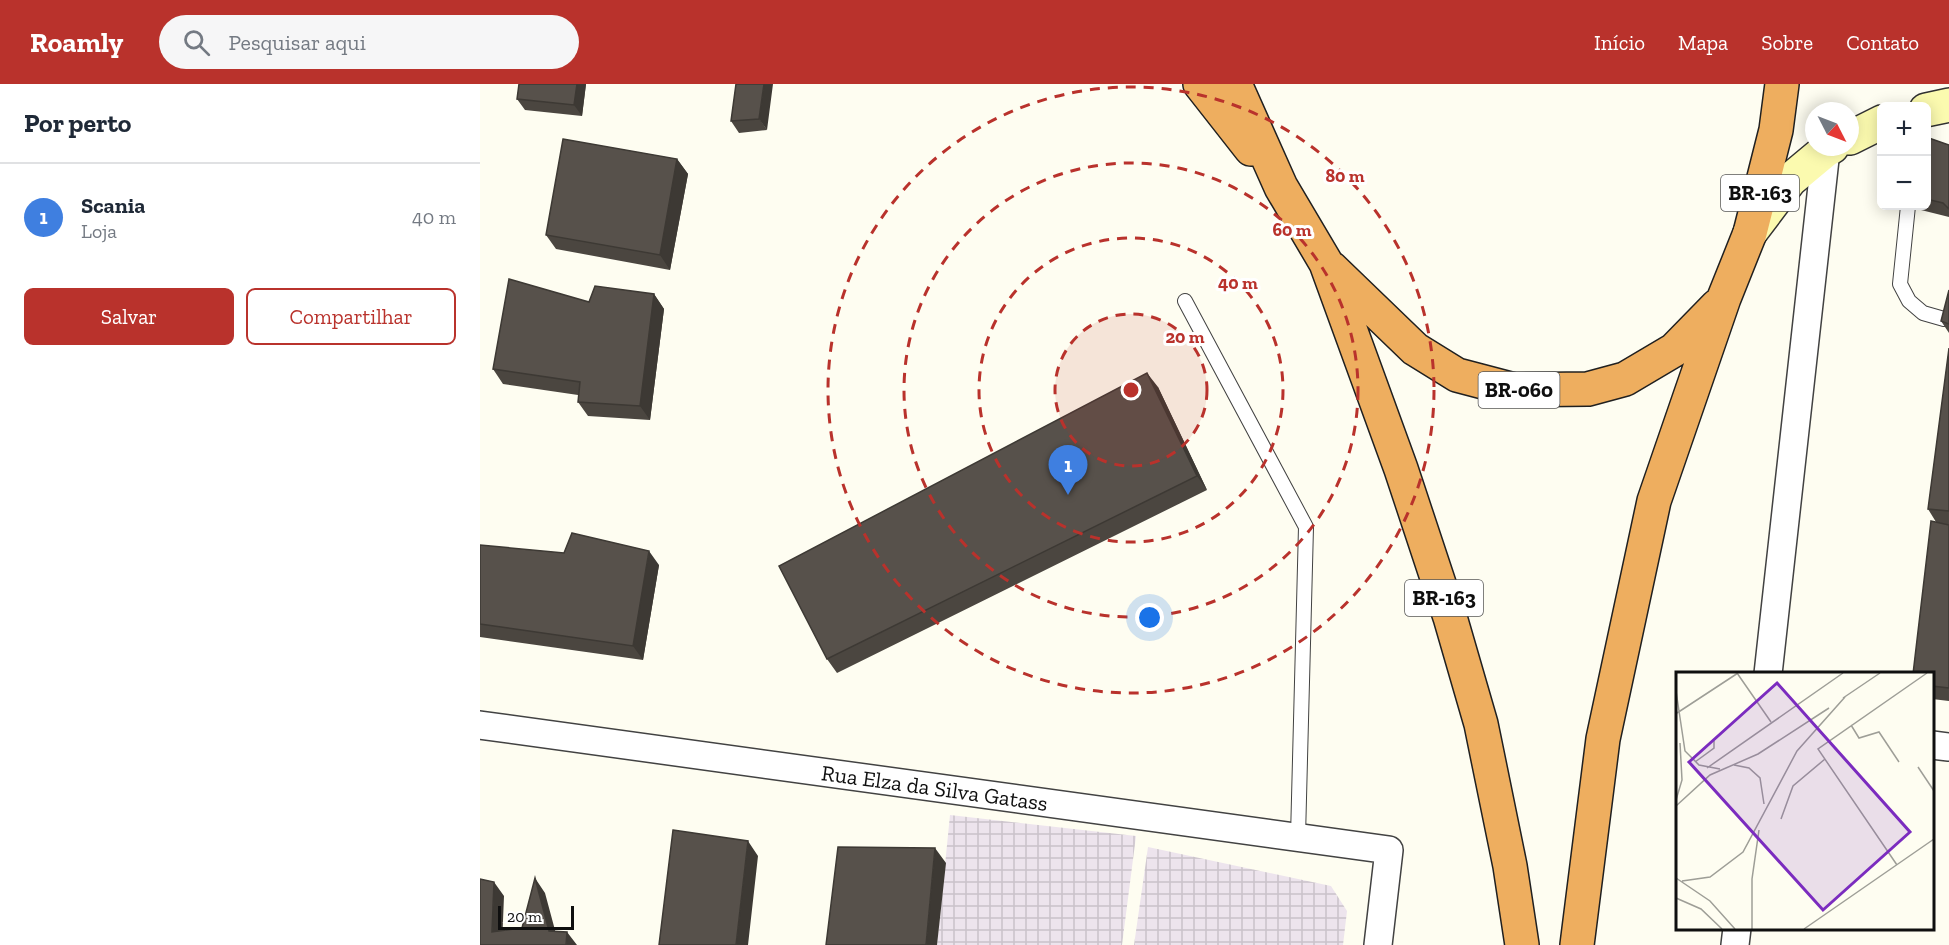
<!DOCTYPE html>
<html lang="pt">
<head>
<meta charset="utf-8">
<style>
	body { margin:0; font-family:"Zilla Slab",serif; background:#f6f6f7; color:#1f2937 }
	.controls { position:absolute; right:18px; top:18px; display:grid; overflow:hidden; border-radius:9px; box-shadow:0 3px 15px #0003 }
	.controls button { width:54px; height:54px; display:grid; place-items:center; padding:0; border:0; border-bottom:2px solid #e0e1e3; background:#fff; color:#1f2937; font:30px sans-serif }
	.compass { position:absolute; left:1325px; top:18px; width:54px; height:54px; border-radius:50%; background:#fff; box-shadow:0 3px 15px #0003; rotate:132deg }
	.scale { position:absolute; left:18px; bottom:15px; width:76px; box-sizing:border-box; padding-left:6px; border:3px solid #0f0f0f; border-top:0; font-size:16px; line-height:21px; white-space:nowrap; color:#0f0f0f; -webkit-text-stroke:4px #fff; paint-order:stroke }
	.you { position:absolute; left:670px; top:534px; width:21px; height:21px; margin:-15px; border:4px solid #fff; border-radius:50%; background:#1a73e8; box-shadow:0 0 0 9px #1a73e833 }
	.badge { display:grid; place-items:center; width:39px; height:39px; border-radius:50%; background:#b9322c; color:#fff; font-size:20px; font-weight:700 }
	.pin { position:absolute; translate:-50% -50px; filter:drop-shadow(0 2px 3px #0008) }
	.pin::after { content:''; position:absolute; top:32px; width:21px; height:18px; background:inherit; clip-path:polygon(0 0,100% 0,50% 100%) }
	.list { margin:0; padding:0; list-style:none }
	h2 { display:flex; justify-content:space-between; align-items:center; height:78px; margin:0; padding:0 24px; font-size:26px }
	h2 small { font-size:20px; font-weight:400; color:#747a83 }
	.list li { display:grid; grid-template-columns:39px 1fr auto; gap:18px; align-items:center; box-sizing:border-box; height:108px; padding:0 24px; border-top:2px solid #e0e1e3 }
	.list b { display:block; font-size:22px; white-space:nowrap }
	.list p { margin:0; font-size:20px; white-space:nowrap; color:#747a83 }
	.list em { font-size:20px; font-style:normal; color:#747a83 }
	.actions { display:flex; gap:12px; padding:18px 24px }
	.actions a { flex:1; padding:14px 0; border:2px solid #b9322c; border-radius:9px; text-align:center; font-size:21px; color:#b9322c }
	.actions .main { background:#b9322c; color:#fff }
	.icon { flex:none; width:33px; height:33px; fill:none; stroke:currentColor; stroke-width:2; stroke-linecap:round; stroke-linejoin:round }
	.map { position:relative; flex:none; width:1469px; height:861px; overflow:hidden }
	header { display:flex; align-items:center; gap:36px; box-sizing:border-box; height:84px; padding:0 30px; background:#b9322c; color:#fff }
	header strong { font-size:28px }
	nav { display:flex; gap:33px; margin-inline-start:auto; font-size:21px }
	.search { width:420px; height:54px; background:#f6f6f7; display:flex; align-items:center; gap:15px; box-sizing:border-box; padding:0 21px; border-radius:33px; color:#747a83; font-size:22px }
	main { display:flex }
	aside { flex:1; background:#fff }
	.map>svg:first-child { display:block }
	.industrial { fill:url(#industrial-grid) }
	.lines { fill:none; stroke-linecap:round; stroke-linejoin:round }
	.lane-casing { stroke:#424242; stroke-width:16 }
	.street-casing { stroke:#424242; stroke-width:30 }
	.secondary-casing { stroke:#313131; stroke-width:36 }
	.highway-casing { stroke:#202020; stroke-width:36 }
	.lane { stroke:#fff; stroke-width:14 }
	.street { stroke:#fff; stroke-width:27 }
	.secondary { stroke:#fbfaaf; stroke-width:33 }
	.highway { stroke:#eeae5f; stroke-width:33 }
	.wall { fill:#4b4640 }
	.shaded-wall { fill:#3d3934 }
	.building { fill:#57514b; stroke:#3d3934; stroke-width:1.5 }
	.ring { fill:none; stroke:#b9322c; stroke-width:3; stroke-dasharray:10 8 }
	.labels { text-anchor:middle; stroke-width:6; stroke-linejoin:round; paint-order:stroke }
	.shield { fill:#fff; stroke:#575757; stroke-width:1.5 }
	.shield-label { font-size:21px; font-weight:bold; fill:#0f0f0f }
	.street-label { font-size:22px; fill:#0f0f0f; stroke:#fff }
	.inset-road { fill:none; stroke:#9e9e97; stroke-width:1.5 }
	.view { fill:#7b2cbf; fill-opacity:0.15; stroke:#7b2cbf; stroke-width:3 }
	.inset-edge { fill:none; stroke:#0f0f0f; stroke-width:3 }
	.centre { fill:#b9322c; stroke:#fff; stroke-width:3 }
	.ring-label { font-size:18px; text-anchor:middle; font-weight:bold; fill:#b9322c; stroke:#fff; stroke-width:6; stroke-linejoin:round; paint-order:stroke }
</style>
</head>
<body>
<header>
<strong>Roamly</strong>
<div class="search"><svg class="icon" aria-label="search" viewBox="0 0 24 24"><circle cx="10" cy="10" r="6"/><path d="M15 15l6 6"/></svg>Pesquisar aqui</div>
<nav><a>Início</a><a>Mapa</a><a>Sobre</a><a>Contato</a></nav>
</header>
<main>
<aside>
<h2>Por perto<small></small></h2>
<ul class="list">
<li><span class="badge" style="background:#3f7fe0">1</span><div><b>Scania</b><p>Loja</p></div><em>40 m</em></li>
</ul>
<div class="actions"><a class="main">Salvar</a><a>Compartilhar</a></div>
</aside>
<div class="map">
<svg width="1469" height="861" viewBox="0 0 1469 861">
	<defs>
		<pattern id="industrial-grid" width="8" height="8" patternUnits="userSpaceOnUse" patternTransform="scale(1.5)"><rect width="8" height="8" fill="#ede4ed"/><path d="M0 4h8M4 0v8" fill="none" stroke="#cac2ca"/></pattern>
	</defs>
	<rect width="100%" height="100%" fill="#fefdf1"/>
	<path class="industrial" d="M 470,731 L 656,752 L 642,861 L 457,861 Z
		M 668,763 L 851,802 L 867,827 L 863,861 L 654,861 Z"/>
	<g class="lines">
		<g class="lane-casing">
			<path id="lane" d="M 1428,122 L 1420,200 L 1429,217 L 1443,229 L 1464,235
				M 705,217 L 826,443 L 818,753"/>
		</g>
		<g class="street-casing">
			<g id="street">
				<path d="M 1288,590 L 1346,66"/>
				<path id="s1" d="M 0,641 L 909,766 L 898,861"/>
				<path d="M 1452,661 L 1469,663"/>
				<path d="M 1255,861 L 1257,844"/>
			</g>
		</g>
		<g class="secondary-casing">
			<path id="secondary" d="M 1446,26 L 1469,21
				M 1370,54 L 1402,38
				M 1270,149 L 1310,96 L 1346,66 L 1352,63"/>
		</g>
		<g class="highway-casing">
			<path id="highway" d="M 720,0 L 771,65
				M 755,0 L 801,103 L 846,179 L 921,385 L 970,533 L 1001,640 L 1030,782 L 1042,861
				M 851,184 L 935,265 L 977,291 L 1034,306 L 1108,305 L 1145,295 L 1194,266 L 1237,222
				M 1097,861 L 1123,655 L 1174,417 L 1244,214 L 1270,149 L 1296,46 L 1302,0"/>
		</g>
		<use href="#lane" class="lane"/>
		<use href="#street" class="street"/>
		<use href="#secondary" class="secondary"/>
		<use href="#highway" class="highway"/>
	</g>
	<path class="wall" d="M 39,0 L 106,0 L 102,32 L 45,26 L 37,15 Z
		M 256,0 L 287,46 L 259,49 L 251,37 Z
		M 1446,53 L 1469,61 L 1469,133 L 1437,125 L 1434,122 L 1446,122 Z
		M 197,75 L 208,90 L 190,186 L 76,165 L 66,151 Z
		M 1469,206 L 1469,249 L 1461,237 Z
		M 174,210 L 184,225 L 170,336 L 108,332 L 98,318 L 98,311 L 23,300 L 13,285 L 109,218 Z
		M 1469,264 L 1469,617 L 1452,615 L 1456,438 L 1448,425 Z
		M 678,303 L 727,406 L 357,589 L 347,575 Z
		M 0,461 L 179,481 L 163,576 L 0,553 Z"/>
	<path class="shaded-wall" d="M 97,0 L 106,0 L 102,32 L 94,21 Z
		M 284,0 L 293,0 L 287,46 L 279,35 Z
		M 197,75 L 208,90 L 190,186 L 180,171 Z
		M 174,210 L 184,225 L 170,336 L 160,322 Z
		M 667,289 L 678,303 L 727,406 L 717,392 Z
		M 169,467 L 179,481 L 163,576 L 153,562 Z
		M 268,757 L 278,772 L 268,861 L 256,861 Z
		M 455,764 L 466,779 L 457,861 L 446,861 Z
		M 55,794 L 65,809 L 79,861 L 69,847 Z
		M 14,798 L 24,812 L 22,861 L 12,848 Z
		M 87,848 L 97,861 L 86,861 Z"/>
	<path class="building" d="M 39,0 L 97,0 L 94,21 L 37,15 Z
		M 256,0 L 284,0 L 279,35 L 251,37 Z
		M 1446,53 L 1469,61 L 1469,125 L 1463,119 L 1446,115 Z
		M 83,55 L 197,75 L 180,171 L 66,151 Z
		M 29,195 L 109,218 L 115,202 L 174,210 L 160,322 L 98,318 L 100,298 L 13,285 Z
		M 1469,206 L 1469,240 L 1461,237 Z
		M 1469,264 L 1469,427 L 1448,425 Z
		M 667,289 L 717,392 L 347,575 L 299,482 Z
		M 1451,437 L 1469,441 L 1469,604 L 1452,602 L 1452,590 L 1433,590 Z
		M 92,449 L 169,467 L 153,562 L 0,540 L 0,461 L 84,469 Z
		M 193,746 L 268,757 L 256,861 L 179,861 Z
		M 358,763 L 455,764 L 446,861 L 346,861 Z
		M 55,794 L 69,847 L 87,848 L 86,861 L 0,861 L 0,795 L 14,798 L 12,848 L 42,844 Z"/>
	<circle cx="651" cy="306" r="76" fill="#b9322c" fill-opacity=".12"/>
	<g class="ring">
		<circle cx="651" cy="306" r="76"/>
		<circle cx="651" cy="306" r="152"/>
		<circle cx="651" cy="306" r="227"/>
		<circle cx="651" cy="306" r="303"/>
	</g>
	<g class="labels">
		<g class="shield">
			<rect x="1241" y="91" width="78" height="36" rx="4.5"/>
			<rect x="998.5" y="288" width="81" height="36" rx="4.5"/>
			<rect x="925" y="496" width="78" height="36" rx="4.5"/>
		</g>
		<g class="shield-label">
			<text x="1280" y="116">BR-163</text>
			<text x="1039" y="313">BR-060</text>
			<text x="964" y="521">BR-163</text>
		</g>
		<g class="street-label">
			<text dy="8" stroke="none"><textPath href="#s1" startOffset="459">Rua Elza da Silva Gatass</textPath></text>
		</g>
	</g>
	<g transform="translate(1196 588)">
		<rect width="258" height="258" fill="#fefdf1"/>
		<path class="inset-road" d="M 61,1 L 95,50M 0,19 L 9,79 L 23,93 L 44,97M 167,26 L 204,1M 1,41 L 62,1M 175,53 L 183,66 L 203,60 L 223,90M 19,90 L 38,76 L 38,69M 58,93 L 73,96 L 84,106 L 88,132M 242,95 L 258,119M 31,96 L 167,1M 0,128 L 6,108 L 4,71M 0,134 L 34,103 L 82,82 L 153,36M 105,147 L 117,114 L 149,87M 221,193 L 142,77 L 251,1M 0,206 L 34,229 L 59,257M 6,209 L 34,205 L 67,180 L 121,79 L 169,25M 0,226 L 25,237 L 46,257M 76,257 L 76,207 L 83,158M 128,257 L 258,167"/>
		<path class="view" d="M 101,11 L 234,160 L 147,238 L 13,90 Z"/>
		<rect width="258" height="258" class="inset-edge"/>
	</g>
	<circle cx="651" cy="306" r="9" class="centre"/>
	<g class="ring-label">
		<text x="865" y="98">80 m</text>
		<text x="812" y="152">60 m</text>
		<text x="758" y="205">40 m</text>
		<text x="705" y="259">20 m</text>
	</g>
</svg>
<div class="controls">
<button>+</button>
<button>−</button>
</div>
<svg class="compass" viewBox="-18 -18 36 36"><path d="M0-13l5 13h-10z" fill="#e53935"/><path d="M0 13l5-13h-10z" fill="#747a83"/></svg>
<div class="scale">20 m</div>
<div class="you"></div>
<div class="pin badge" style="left:588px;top:411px;background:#3f7fe0">1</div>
</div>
</main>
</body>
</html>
